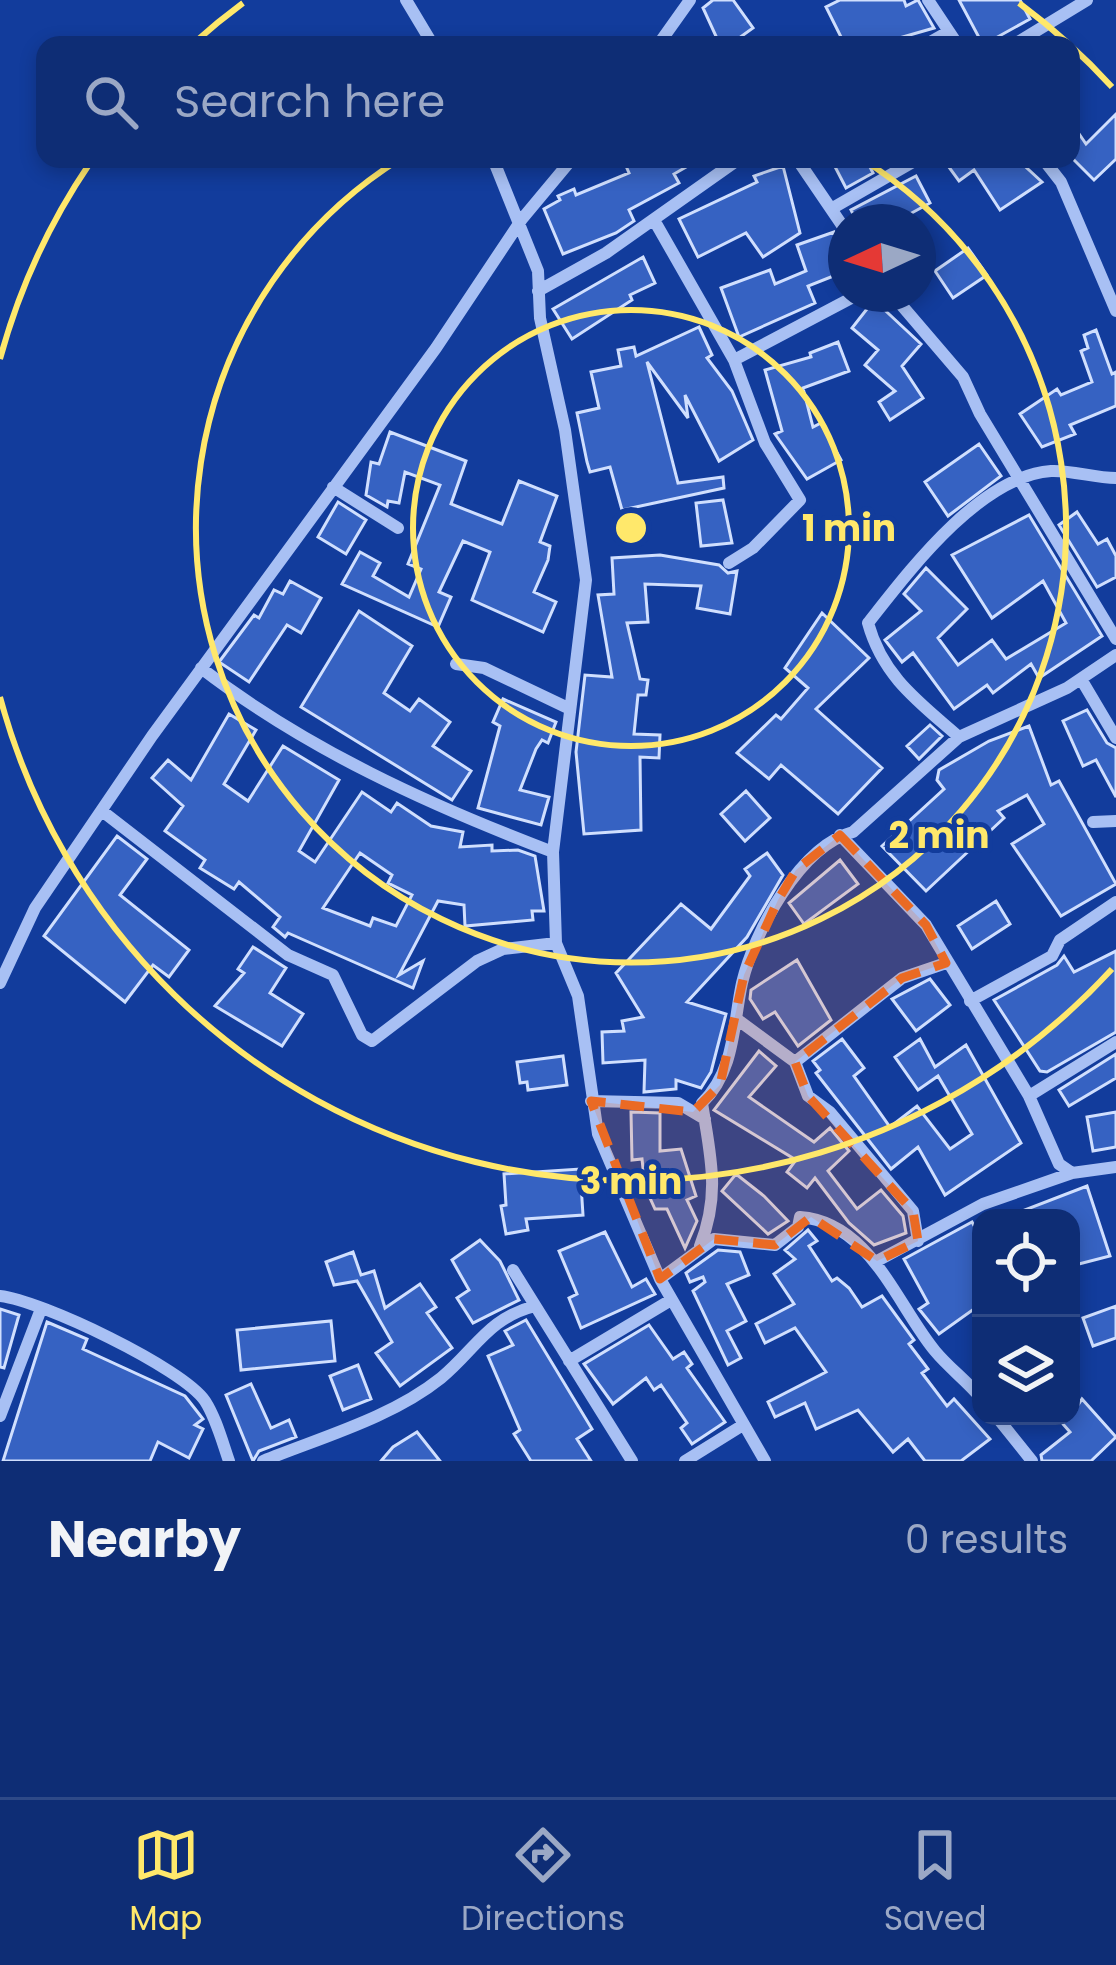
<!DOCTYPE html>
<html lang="en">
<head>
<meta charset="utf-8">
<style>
	body { margin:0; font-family:Poppins,sans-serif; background:#1c397d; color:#f1f3f6 }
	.controls { position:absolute; right:36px; bottom:36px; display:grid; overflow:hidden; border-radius:24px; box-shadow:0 6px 18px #0003 }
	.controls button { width:108px; height:108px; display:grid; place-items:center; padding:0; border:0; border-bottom:3px solid #2e4987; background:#0e2d75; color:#f1f3f6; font:60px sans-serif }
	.compass { position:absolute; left:828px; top:204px; width:108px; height:108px; border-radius:50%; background:#0e2d75; box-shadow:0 6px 18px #0003; rotate:266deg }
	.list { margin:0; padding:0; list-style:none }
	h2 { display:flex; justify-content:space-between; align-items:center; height:156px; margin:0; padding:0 48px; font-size:51px }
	h2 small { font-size:39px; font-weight:400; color:#9ba8c5 }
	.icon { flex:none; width:66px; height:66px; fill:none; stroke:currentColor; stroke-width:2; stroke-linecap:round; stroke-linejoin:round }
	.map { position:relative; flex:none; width:1116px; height:1461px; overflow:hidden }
	.search { position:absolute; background:#0e2d75; box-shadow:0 6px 18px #0003; left:36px; right:36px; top:36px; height:132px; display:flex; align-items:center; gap:30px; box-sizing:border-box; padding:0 42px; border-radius:24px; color:#9ba8c5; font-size:45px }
	.sheet { height:336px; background:#0e2d75 }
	nav { display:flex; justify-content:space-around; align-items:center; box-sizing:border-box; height:168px; border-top:3px solid #2e4987; background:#0e2d75; font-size:33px; color:#9ba8c5 }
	nav a { display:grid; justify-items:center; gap:6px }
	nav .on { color:#ffe86b }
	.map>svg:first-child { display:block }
	.building { fill:#3662c2; stroke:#d0dffe; stroke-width:3; fill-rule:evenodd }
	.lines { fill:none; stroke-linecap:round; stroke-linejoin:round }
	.street { stroke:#a8c0f4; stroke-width:12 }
	.marked { fill:#ea6a24; fill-opacity:0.2; stroke:#ea6a24; stroke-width:9; stroke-dasharray:24 15; stroke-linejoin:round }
	.ring { fill:none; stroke:#ffe86b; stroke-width:6 }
	.centre { fill:#ffe86b; stroke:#123c9c; stroke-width:6 }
	.ring-label { font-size:36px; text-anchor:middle; font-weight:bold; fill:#ffe86b; stroke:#123c9c; stroke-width:10; stroke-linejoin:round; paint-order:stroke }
</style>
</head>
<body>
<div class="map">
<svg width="1116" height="1461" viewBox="0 0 1116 1461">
	<rect width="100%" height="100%" fill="#123c9c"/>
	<path class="building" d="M 713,0 L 733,0 L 753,28 L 739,38 L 745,45 L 720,45 L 703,8 Z
		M 840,0 L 904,0 L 906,6 L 918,0 L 934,28 L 875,45 L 845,45 L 826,7 Z
		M 959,0 L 1020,0 L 1030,19 L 983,45 Z
		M 1116,114 L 1116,159 L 1094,180 L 1071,157 L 1071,122 L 1086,144 Z
		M 623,159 L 700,159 L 674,174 L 679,183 L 629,210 L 634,221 L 616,233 L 563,254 L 544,209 L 560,200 L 558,196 L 574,189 L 576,195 L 629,173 Z
		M 831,159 L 866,159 L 873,173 L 846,188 Z
		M 943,159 L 1017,159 L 1042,182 L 1000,210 L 974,170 L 959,181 Z
		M 783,166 L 800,233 L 763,257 L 746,233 L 698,257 L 679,219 L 757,182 L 754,176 Z
		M 916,176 L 930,203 L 895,222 L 857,222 L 851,210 Z
		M 834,232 L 846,271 L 808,286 L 815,303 L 739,337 L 721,288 L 770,270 L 775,284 L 806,271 L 797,245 Z
		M 968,248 L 987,275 L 953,298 L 935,271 Z
		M 643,257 L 655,283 L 630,295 L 632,300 L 572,339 L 553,309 Z
		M 874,300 L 921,344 L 902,366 L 923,398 L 890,420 L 879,402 L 895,391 L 865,365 L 878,350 L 852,328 Z
		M 699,327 L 712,355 L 707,358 L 732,391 L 753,440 L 719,461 L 685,395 L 688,418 L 647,362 L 678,483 L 723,477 L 724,488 L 622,510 L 610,467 L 590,472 L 587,462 L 577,413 L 599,408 L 591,372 L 621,366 L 618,350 L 634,347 L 636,356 Z
		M 1096,330 L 1112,374 L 1116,372 L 1116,406 L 1070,425 L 1075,434 L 1042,447 L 1020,414 L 1057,389 L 1061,395 L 1092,382 L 1081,351 L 1088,348 L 1084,335 Z
		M 838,342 L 849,371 L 803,388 L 813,427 L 821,423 L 841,460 L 807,479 L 775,434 L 782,431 L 765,370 L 811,357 L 810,353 Z
		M 390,432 L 466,461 L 451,504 L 502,524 L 519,481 L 557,496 L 540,542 L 550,546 L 548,560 L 534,592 L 556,602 L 543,632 L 472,600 L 490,552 L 463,541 L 439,592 L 451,597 L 438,627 L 342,584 L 360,552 L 380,563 L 373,576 L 409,597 L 421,569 L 408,564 L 440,485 L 405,472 L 399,503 L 388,501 L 387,507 L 366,495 L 371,462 L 379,464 Z
		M 979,444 L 1001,476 L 948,516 L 925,482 Z
		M 723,500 L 732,543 L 701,546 L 696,503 Z
		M 338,502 L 366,520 L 346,554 L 318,537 Z
		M 1077,512 L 1098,544 L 1107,539 L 1116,556 L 1116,577 L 1097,587 L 1059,525 Z
		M 1029,515 L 1102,636 L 1039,678 L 1031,664 L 993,693 L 987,685 L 954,709 L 913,653 L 902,662 L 885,640 L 921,611 L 904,594 L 926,568 L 967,609 L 938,638 L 958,665 L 992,640 L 1006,659 L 1066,623 L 1043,581 L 992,618 L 952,555 Z
		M 660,555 L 719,565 L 728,573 L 737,571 L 730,614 L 697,608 L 701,586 L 645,584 L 648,622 L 627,623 L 640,679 L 648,680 L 646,695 L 638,695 L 634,734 L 660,735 L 659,758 L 640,757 L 641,830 L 584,834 L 576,752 L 585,675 L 612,677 L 598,595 L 614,594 L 612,558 Z
		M 290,581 L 321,598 L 301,633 L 287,625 L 249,682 L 219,662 L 254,615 L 259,618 L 274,590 L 283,594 Z
		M 359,611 L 412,646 L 384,693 L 410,711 L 419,699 L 450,722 L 433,746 L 471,771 L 452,800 L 301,707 Z
		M 822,613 L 869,658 L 816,709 L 882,768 L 838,814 L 781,765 L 769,779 L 737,753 L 776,715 L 781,719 L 808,688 L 785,668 Z
		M 503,699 L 556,722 L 548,743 L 542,740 L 536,749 L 520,790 L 549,797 L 541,825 L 478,808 L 500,726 L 493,722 Z
		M 1087,710 L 1107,743 L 1116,748 L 1116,797 L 1096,760 L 1083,766 L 1063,721 Z
		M 229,714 L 256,730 L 224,784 L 248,801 L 283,746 L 339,780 L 299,851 L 315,862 L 362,792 L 391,812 L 397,803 L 431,826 L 463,832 L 460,847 L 492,845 L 492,851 L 518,850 L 535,856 L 544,911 L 532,911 L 533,920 L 465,926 L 464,905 L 438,901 L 399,975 L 423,961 L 413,988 L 288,933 L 285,937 L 273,927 L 280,917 L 239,882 L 234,889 L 200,868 L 205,860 L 165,831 L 183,806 L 152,778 L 168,760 L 191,780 ZM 360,853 L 392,875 L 388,883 L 412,895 L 396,926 L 373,918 L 370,926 L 323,908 Z
		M 930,725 L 942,736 L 919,759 L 907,746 Z
		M 1029,726 L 1051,785 L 1059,781 L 1116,884 L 1061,916 L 1012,844 L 1044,824 L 1027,795 L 998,811 L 1004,818 L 926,891 L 882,846 L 944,789 L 937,780 L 939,770 L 989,741 Z
		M 746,791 L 770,818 L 745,841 L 721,814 Z
		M 117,836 L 147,859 L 120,895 L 189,950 L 169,977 L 153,965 L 125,1002 L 44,936 Z
		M 767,853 L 783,875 L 747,937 L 687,1002 L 726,1014 L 711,1072 L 701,1088 L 676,1080 L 676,1089 L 644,1092 L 645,1060 L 603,1063 L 602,1032 L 624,1031 L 622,1021 L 643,1017 L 616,973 L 681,904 L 711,929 L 750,876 L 745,869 Z
		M 840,860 L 858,884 L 804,924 L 789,903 Z
		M 996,901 L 1010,924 L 972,949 L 958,926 Z
		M 253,947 L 286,968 L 270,993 L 303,1014 L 282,1046 L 215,1006 L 244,973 L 238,969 Z
		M 1116,951 L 1116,1032 L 1047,1072 L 1040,1071 L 994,1000 L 1057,965 L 1064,956 L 1074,972 Z
		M 797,960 L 831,1020 L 798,1046 L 775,1012 L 763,1019 L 750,999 L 751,990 Z
		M 930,979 L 950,1005 L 916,1031 L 892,999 Z
		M 842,1039 L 864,1068 L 854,1076 L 890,1127 L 917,1106 L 950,1149 L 972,1134 L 938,1076 L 918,1090 L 895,1057 L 920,1039 L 935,1067 L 966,1045 L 1021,1143 L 945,1195 L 918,1147 L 891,1169 L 816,1073 L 820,1070 L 813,1061 Z
		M 759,1051 L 776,1066 L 749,1097 L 814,1142 L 830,1128 L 849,1151 L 828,1171 L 857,1209 L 881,1190 L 903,1216 L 906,1233 L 874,1245 L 849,1223 L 815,1178 L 807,1188 L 787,1172 L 796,1160 L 714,1110 Z
		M 1116,1054 L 1116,1078 L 1069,1106 L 1059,1090 Z
		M 563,1056 L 567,1085 L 528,1090 L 527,1082 L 520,1083 L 517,1062 Z
		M 631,1112 L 660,1113 L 660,1151 L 681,1149 L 696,1196 L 687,1200 L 697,1221 L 685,1248 L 667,1209 L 655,1209 L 645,1187 L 642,1159 L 632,1160 Z
		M 1116,1112 L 1116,1147 L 1093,1151 L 1087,1117 Z
		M 580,1169 L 583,1215 L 526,1219 L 528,1230 L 506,1234 L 501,1206 L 506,1205 L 504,1174 Z
		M 736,1174 L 764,1196 L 788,1221 L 768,1234 L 722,1191 Z
		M 1087,1186 L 1110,1256 L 1071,1266 L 1071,1218 L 1004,1218 Z
		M 972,1222 L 981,1238 L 981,1304 L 939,1334 L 919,1309 L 928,1303 L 904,1259 Z
		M 808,1230 L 817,1241 L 809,1246 L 832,1281 L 837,1278 L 849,1288 L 862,1307 L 882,1296 L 914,1340 L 909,1344 L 928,1369 L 922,1373 L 947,1406 L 954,1399 L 990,1439 L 961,1461 L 925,1461 L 908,1439 L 893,1452 L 858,1410 L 816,1429 L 805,1403 L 775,1417 L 768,1402 L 826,1372 L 795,1328 L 765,1343 L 756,1324 L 794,1304 L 774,1274 L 795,1259 L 785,1250 Z
		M 605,1232 L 632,1287 L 646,1279 L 655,1294 L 581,1328 L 569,1298 L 577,1294 L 559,1251 Z
		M 480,1240 L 500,1261 L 519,1300 L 473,1323 L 457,1298 L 469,1290 L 452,1260 Z
		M 718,1250 L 740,1252 L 749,1275 L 727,1284 L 746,1321 L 727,1331 L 741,1358 L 728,1365 L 693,1291 L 705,1282 L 703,1277 L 690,1282 L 686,1273 Z
		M 353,1252 L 361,1275 L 374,1271 L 385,1308 L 420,1284 L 436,1307 L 427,1313 L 452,1348 L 400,1386 L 376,1353 L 392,1342 L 357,1281 L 334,1285 L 326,1262 Z
		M 1116,1306 L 1116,1338 L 1093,1346 L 1083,1318 Z
		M 0,1309 L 19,1315 L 4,1368 L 0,1367 Z
		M 526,1320 L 592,1429 L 577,1439 L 591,1461 L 531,1461 L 514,1434 L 520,1430 L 488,1356 L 513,1345 L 505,1331 Z
		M 331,1321 L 335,1361 L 241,1370 L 237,1330 Z
		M 47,1322 L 87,1339 L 83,1349 L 185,1396 L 203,1419 L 195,1425 L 203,1429 L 189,1458 L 158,1442 L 150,1461 L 3,1461 Z
		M 649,1325 L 673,1359 L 684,1352 L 692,1364 L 687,1368 L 725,1422 L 692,1444 L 681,1428 L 687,1423 L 661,1385 L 654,1390 L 646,1378 L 613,1404 L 584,1364 Z
		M 358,1365 L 371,1399 L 343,1410 L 330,1376 Z
		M 251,1384 L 271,1428 L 289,1420 L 296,1437 L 259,1451 L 253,1461 L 226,1395 Z
		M 1082,1399 L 1116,1437 L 1091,1461 L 1042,1461 L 1041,1455 L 1070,1432 L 1056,1416 L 1071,1416 Z
		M 417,1432 L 440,1461 L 381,1461 L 393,1447 Z"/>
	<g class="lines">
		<path class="street" d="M 406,0 L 433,45
			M 928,0 L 958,45
			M 658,45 L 690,0
			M 925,45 L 948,32
			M 1013,45 L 1087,0
			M 493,159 L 538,271 L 540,318 L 565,430 L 586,580 L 553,852 L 556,943 L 578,996 L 598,1134 L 660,1279 L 765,1461
			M 797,159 L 846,231
			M 1043,159 L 1061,182 L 1116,311
			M 831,209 L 918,159
			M 654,220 L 734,360 L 765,443 L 800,500 L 753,548 L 729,563
			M 538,291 L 606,253 L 739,159
			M 892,294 L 963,377 L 980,414 L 1116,639
			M 734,360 L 859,294
			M 333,487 L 398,528
			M 456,664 L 484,668 L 568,708
			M 201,668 C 306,749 429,805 553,852
			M 1081,679 L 1116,738
			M 959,737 C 919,702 883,677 868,623 C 909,571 980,476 1051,471 C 1072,470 1094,478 1116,478
			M 102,811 L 288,955 L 333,975 L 362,1035 L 372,1041 L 477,961 L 503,949 L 556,943
			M 1093,822 L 1116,821
			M 840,835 L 926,925 L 1029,1096 L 1059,1164 L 1072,1173
			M 0,983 L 35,908 L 152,736 L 436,348 L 522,219 L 572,159
			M 970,1001 L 1052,956 L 1060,940 L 1116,902
			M 738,1020 L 795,1062 L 808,1096 L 830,1112 L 913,1211 L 918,1241
			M 795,1062 L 902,978 L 946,963
			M 1029,1096 L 1116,1042
			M 591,1101 L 678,1103 L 705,1119
			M 700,1246 C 721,1193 710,1155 702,1103 C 735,1071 733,1025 742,983 C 754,932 800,846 853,832 L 959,737 L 1067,688 L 1116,655
			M 877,1261 L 983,1204 L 1072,1173 L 1116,1167
			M 513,1270 L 632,1461
			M 660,1279 L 714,1239 L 775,1245 L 798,1227 L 800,1217 C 870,1222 897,1305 935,1351 C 949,1368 967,1381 981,1398
			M 0,1296 C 40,1300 183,1368 205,1401 C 216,1418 222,1441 229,1461
			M 569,1361 L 671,1300
			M 0,1416 L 41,1309
			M 996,1416 L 1032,1461
			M 263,1461 C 322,1437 391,1418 441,1378 C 476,1349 488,1318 535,1306
			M 685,1461 L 743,1425"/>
	</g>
	<path class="marked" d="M 840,835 L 926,925 L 946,963 L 902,978 L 795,1062 L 808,1096 L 913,1211 L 918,1241 L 877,1261 L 811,1217 L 775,1245 L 714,1239 L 660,1279 L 591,1101 L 693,1112 L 720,1085 L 744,975 L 778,900 L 796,870 Z"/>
	<g class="ring">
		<circle cx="631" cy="528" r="218"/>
		<path d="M862 159A435 435 0 1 1 400 159"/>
		<path d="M1112 969A653 653 0 0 1 0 697M0 359A653 653 0 0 1 90 163M194 43A653 653 0 0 1 243 3M1019 3A653 653 0 0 1 1112 87"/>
	</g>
	<circle cx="631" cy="528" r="18" class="centre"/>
	<g class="ring-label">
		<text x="849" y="541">1 min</text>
		<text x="939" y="848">2 min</text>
		<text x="631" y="1194">3 min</text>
	</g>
</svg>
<div class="controls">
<button><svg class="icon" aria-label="locate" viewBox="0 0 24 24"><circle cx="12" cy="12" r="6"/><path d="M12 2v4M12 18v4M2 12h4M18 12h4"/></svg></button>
<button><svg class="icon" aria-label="layers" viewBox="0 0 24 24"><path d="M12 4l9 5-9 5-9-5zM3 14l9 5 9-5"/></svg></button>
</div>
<svg class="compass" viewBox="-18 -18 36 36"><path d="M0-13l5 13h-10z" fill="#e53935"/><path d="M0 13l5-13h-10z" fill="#9ba8c5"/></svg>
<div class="search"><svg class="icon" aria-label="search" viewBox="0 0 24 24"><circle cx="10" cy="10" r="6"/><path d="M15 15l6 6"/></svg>Search here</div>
</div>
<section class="sheet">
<h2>Nearby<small>0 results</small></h2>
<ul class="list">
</ul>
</section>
<nav>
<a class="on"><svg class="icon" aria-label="map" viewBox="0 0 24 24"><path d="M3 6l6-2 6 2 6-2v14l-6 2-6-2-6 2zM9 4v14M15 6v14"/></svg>Map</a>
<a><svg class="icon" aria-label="directions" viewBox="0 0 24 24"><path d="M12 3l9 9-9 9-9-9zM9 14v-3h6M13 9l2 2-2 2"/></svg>Directions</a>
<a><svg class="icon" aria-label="saved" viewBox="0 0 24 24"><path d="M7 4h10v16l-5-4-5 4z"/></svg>Saved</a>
</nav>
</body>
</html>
